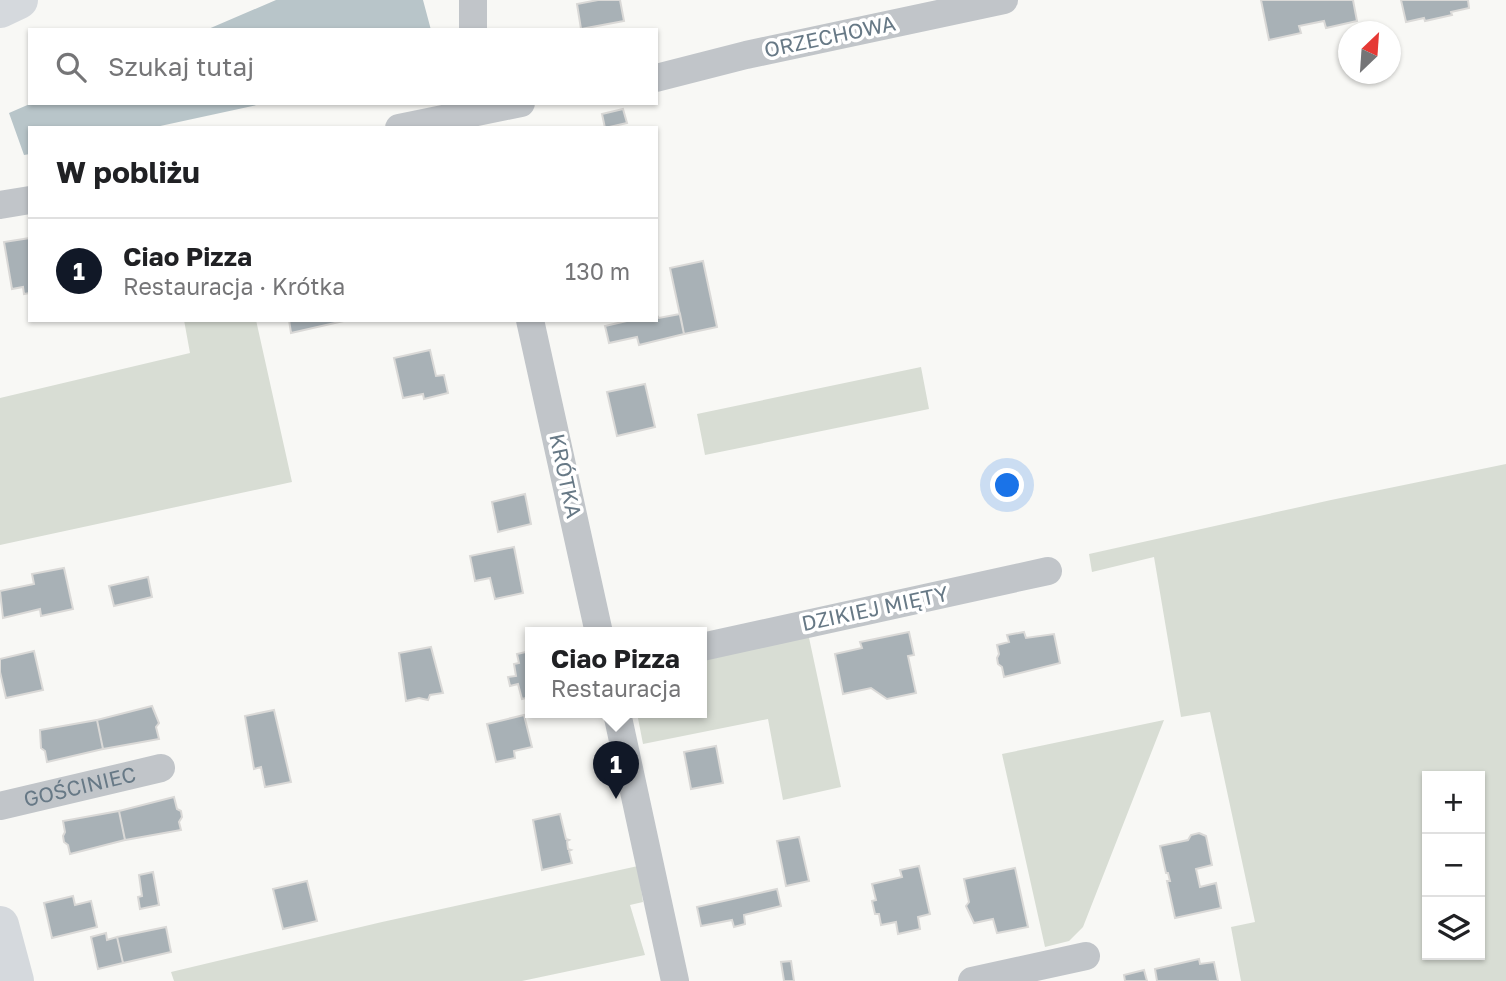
<!DOCTYPE html>
<html lang="pl">
<head>
<meta charset="utf-8">
<style>
	body { margin:0; font-family:"Golos Text",sans-serif; background:#f2f2f2; color:#202124 }
	.controls { position:absolute; right:21px; bottom:21px; display:grid; overflow:hidden; border-radius:0px; box-shadow:0 2px 5px #0004 }
	.controls button { width:63px; height:63px; display:grid; place-items:center; padding:0; border:0; border-bottom:2px solid #e0e0e0; background:#fff; color:#202124; font:35px sans-serif }
	.compass { position:absolute; left:1338px; top:21px; width:63px; height:63px; border-radius:50%; background:#fff; box-shadow:0 2px 5px #0004; rotate:25deg }
	.you { position:absolute; left:1008px; top:486px; width:24px; height:24px; margin:-18px; border:5px solid #fff; border-radius:50%; background:#1a73e8; box-shadow:0 0 0 10px #1a73e833 }
	.badge { display:grid; place-items:center; width:46px; height:46px; border-radius:50%; background:#111827; color:#fff; font-size:23px; font-weight:700 }
	.pin { position:absolute; translate:-50% -58px; filter:drop-shadow(0 2px 4px #0008) }
	.pin::after { content:''; position:absolute; top:37px; width:24px; height:21px; background:inherit; clip-path:polygon(0 0,100% 0,50% 100%) }
	.popup { position:absolute; left:525px; top:627px; width:182px; height:91px; box-sizing:border-box; display:grid; place-content:center; border-radius:0px; background:#fff; filter:drop-shadow(0 2px 5px #0005); font-size:23px; white-space:nowrap; color:#757577 }
	.popup b { font-size:26px; color:#202124 }
	.popup::after { content:''; position:absolute; left:50%; top:100%; margin-left:-14px; border:14px solid transparent; border-top-color:#fff }
	.list { margin:0; padding:0; list-style:none }
	h2 { display:flex; justify-content:space-between; align-items:center; height:91px; margin:0; padding:0 28px; font-size:30px }
	h2 small { font-size:23px; font-weight:400; color:#757577 }
	.list li { display:grid; grid-template-columns:46px 1fr auto; gap:21px; align-items:center; box-sizing:border-box; height:105px; padding:0 28px; border-top:2px solid #e0e0e0 }
	.list b { display:block; font-size:26px; white-space:nowrap }
	.list p { margin:0; font-size:23px; white-space:nowrap; color:#757577 }
	.list em { font-size:23px; font-style:normal; color:#757577 }
	.icon { flex:none; width:38px; height:38px; fill:none; stroke:currentColor; stroke-width:2; stroke-linecap:round; stroke-linejoin:round }
	.map { position:relative; flex:none; width:1506px; height:981px; overflow:hidden }
	.search { position:absolute; background:#fff; box-shadow:0 2px 5px #0004; left:28px; top:28px; width:630px; height:77px; display:flex; align-items:center; gap:18px; box-sizing:border-box; padding:0 24px; border-radius:0px; color:#757577; font-size:26px }
	.panel { position:absolute; background:#fff; box-shadow:0 2px 5px #0004; left:28px; top:126px; width:630px; height:196px; border-radius:0px }
	.map>svg:first-child { display:block }
	.green { fill:#d8ddd4; fill-rule:evenodd }
	.water { fill:#b8c5c9 }
	.building { fill:#a8b1b6; stroke:#dad9d7; stroke-width:2 }
	.lines { fill:none; stroke-linecap:round; stroke-linejoin:round }
	.street { stroke:#c1c5c9; stroke-width:28 }
	.secondary { stroke:#d5d9dd; stroke-width:38 }
	.highway { stroke:#d5d9dd; stroke-width:38 }
	.labels { text-anchor:middle; stroke-width:7; stroke-linejoin:round; paint-order:stroke }
	.street-label { font-size:21px; fill:#677986; stroke:#fff }
</style>
</head>
<body>
<div class="map">
<svg width="1506" height="981" viewBox="0 0 1506 981">
	<rect width="100%" height="100%" fill="#f8f8f5"/>
	<path class="green" d="M 184,320 L 256,320 L 292,482 L 0,545 L 0,398 L 190,353 Z
		M 921,367 L 929,409 L 705,455 L 697,414 Z
		M 1506,464 L 1506,981 L 1241,981 L 1231,927 L 1255,922 L 1210,712 L 1181,717 L 1154,557 L 1092,572 L 1089,554 L 1331,500 ZM 1480,776 L 1480,955 L 1427,955 L 1427,776 Z
		M 808,633 L 841,787 L 783,800 L 768,719 L 643,744 L 637,713 L 702,713 L 702,657 Z
		M 1164,720 L 1083,927 L 1069,941 L 1045,947 L 1002,754 Z
		M 638,866 L 643,902 L 630,905 L 645,955 L 522,981 L 174,981 L 171,972 L 382,922 Z"/>
	<path class="water" d="M 276,0 L 423,0 L 431,30 L 206,30 Z
		M 32,103 L 266,103 L 151,128 L 30,128 L 30,154 L 24,155 L 9,113 Z"/>
	<path class="building" d="M 598,0 L 620,0 L 624,21 L 581,29 L 577,4 Z
		M 1261,0 L 1353,0 L 1357,21 L 1326,28 L 1324,21 L 1299,26 L 1301,33 L 1269,40 Z
		M 1401,0 L 1468,0 L 1469,8 L 1451,12 L 1452,15 L 1425,21 L 1424,18 L 1406,22 Z
		M 623,109 L 627,123 L 605,128 L 602,114 Z
		M 30,238 L 30,293 L 24,294 L 23,287 L 12,289 L 4,242 Z
		M 703,261 L 717,327 L 684,334 L 670,268 Z
		M 656,314 L 659,318 L 680,314 L 684,334 L 639,345 L 637,337 L 609,343 L 605,326 L 631,320 L 656,320 Z
		M 289,320 L 348,320 L 291,333 Z
		M 430,350 L 436,376 L 444,375 L 448,393 L 424,399 L 423,394 L 403,398 L 394,358 Z
		M 645,384 L 655,427 L 617,436 L 607,392 Z
		M 525,494 L 531,524 L 498,532 L 492,502 Z
		M 514,547 L 523,593 L 495,599 L 490,578 L 475,581 L 470,556 Z
		M 64,568 L 73,609 L 41,616 L 40,609 L 3,618 L 0,591 L 34,584 L 32,574 Z
		M 148,577 L 152,597 L 114,606 L 109,586 Z
		M 909,632 L 914,655 L 908,656 L 916,693 L 887,699 L 871,688 L 843,694 L 835,654 L 862,648 L 860,642 Z
		M 1024,632 L 1026,638 L 1054,634 L 1060,663 L 1004,677 L 1002,667 L 998,664 L 997,658 L 999,654 L 997,645 L 1009,642 L 1007,635 Z
		M 431,647 L 443,693 L 430,695 L 428,700 L 419,698 L 406,701 L 399,653 Z
		M 34,651 L 43,690 L 6,698 L 0,672 L 0,659 Z
		M 530,651 L 530,697 L 522,699 L 518,684 L 510,686 L 508,677 L 516,676 L 514,664 L 519,663 L 517,654 Z
		M 152,706 L 159,723 L 156,727 L 159,739 L 103,749 L 97,720 Z
		M 274,710 L 291,782 L 265,787 L 261,767 L 254,769 L 245,716 Z
		M 524,715 L 532,747 L 514,751 L 515,758 L 496,762 L 487,724 Z
		M 97,720 L 103,749 L 47,762 L 45,751 L 41,748 L 40,730 Z
		M 716,746 L 723,783 L 691,789 L 684,752 Z
		M 174,797 L 177,809 L 181,811 L 182,817 L 179,822 L 181,830 L 125,840 L 119,811 Z
		M 119,811 L 125,840 L 70,854 L 68,845 L 64,842 L 63,836 L 65,832 L 63,821 Z
		M 560,814 L 566,839 L 569,840 L 567,841 L 568,849 L 571,850 L 569,851 L 572,863 L 542,870 L 533,820 Z
		M 1199,833 L 1206,836 L 1212,865 L 1196,869 L 1200,887 L 1216,883 L 1221,908 L 1175,918 L 1167,881 L 1170,881 L 1168,873 L 1166,873 L 1160,846 L 1188,840 L 1191,835 Z
		M 799,837 L 809,881 L 786,886 L 777,841 Z
		M 919,866 L 930,914 L 918,917 L 920,929 L 898,934 L 896,922 L 881,925 L 879,914 L 875,914 L 872,901 L 876,900 L 872,884 L 902,877 L 900,870 Z
		M 1015,868 L 1028,927 L 997,933 L 993,919 L 974,923 L 966,906 L 969,902 L 964,879 Z
		M 153,872 L 159,905 L 140,909 L 138,897 L 142,896 L 139,875 Z
		M 307,881 L 317,921 L 283,929 L 273,889 Z
		M 777,889 L 781,906 L 744,915 L 745,924 L 734,927 L 732,920 L 701,926 L 697,907 Z
		M 73,896 L 75,905 L 91,901 L 97,927 L 52,938 L 44,903 Z
		M 166,927 L 171,952 L 123,963 L 117,937 Z
		M 106,933 L 107,940 L 117,937 L 123,963 L 98,969 L 91,937 Z
		M 1199,959 L 1200,964 L 1214,962 L 1218,981 L 1157,981 L 1155,969 Z
		M 791,961 L 794,981 L 784,981 L 781,962 Z
		M 1144,970 L 1147,981 L 1125,981 L 1124,975 Z"/>
	<g class="lines">
		<g class="street">
			<path d="M 473,0 L 473,30"/>
			<path d="M 656,78 L 746,55 L 1004,0"/>
			<path d="M 399,128 L 521,103"/>
			<path d="M 0,205 L 30,200"/>
			<path d="M 530,320 L 599,633"/>
			<path d="M 702,647 L 1048,571"/>
			<path d="M 617,713 L 675,981"/>
			<path id="s1" d="M 0,806 L 161,768"/>
			<path d="M 972,981 L 1086,956"/>
		</g>
		<path class="secondary" d="M 0,925 L 15,981"/>
		<path class="highway" d="M 0,9 L 19,0"/>
	</g>
	<g class="labels">
		<g class="street-label">
			<text transform="translate(830 37) rotate(-12)" y="7">ORZECHOWA</text>
			<text transform="translate(565 476) rotate(78)" y="7">KRÓTKA</text>
			<text transform="translate(875 609) rotate(-12)" y="7">DZIKIEJ MIĘTY</text>
			<text dy="7" stroke="none"><textPath href="#s1" startOffset="82">GOŚCINIEC</textPath></text>
		</g>
	</g>
</svg>
<div class="controls">
<button>+</button>
<button>−</button>
<button><svg class="icon" aria-label="layers" viewBox="0 0 24 24"><path d="M12 4l9 5-9 5-9-5zM3 14l9 5 9-5"/></svg></button>
</div>
<svg class="compass" viewBox="-18 -18 36 36"><path d="M0-13l5 13h-10z" fill="#e53935"/><path d="M0 13l5-13h-10z" fill="#757577"/></svg>
<div class="you"></div>
<div class="pin badge" style="left:616px;top:799px">1</div>
<div class="popup"><b>Ciao Pizza</b>Restauracja</div>
<div class="search"><svg class="icon" aria-label="search" viewBox="0 0 24 24"><circle cx="10" cy="10" r="6"/><path d="M15 15l6 6"/></svg>Szukaj tutaj</div>
<section class="panel">
<h2>W pobliżu<small></small></h2>
<ul class="list">
<li><span class="badge">1</span><div><b>Ciao Pizza</b><p>Restauracja · Krótka</p></div><em>130 m</em></li>
</ul>
</section>
</div>
</body>
</html>
